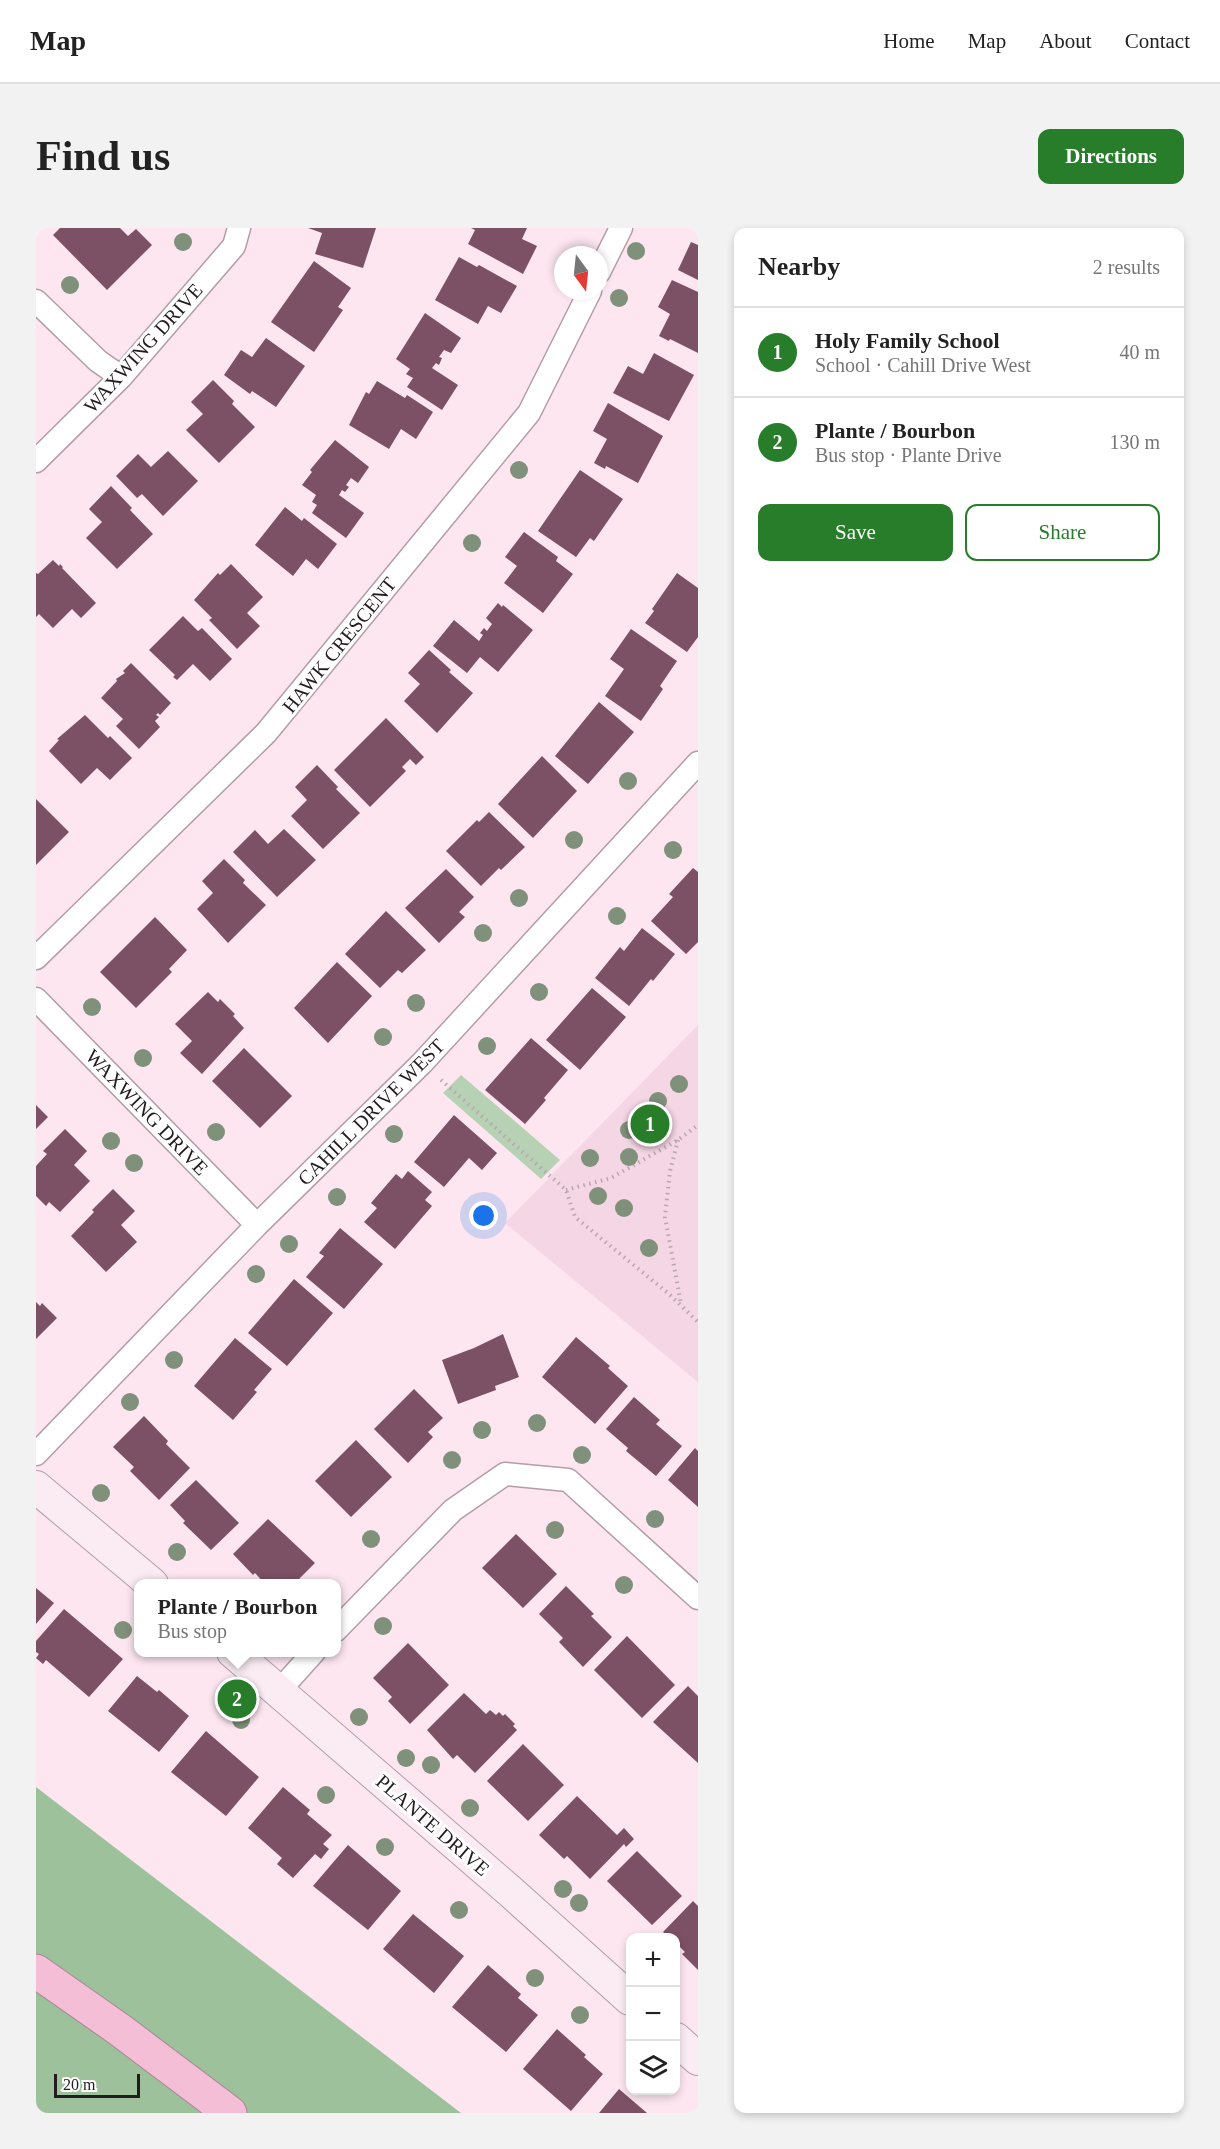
<!DOCTYPE html>
<html lang="en">
<head>
<meta charset="utf-8">
<style>
	body { margin:0; font-family:"Times New Roman",serif; background:#f2f2f2; color:#222 }
	.controls { position:absolute; right:18px; bottom:18px; display:grid; overflow:hidden; border-radius:12px; box-shadow:0 3px 9px #0003 }
	.controls button { width:54px; height:54px; display:grid; place-items:center; padding:0; border:0; border-bottom:2px solid #e0e0e0; background:#fff; color:#222; font:30px sans-serif }
	.compass { position:absolute; left:518px; top:18px; width:54px; height:54px; border-radius:50%; background:#fff; box-shadow:0 3px 9px #0003; rotate:165deg }
	.scale { position:absolute; left:18px; bottom:15px; width:86px; box-sizing:border-box; padding-left:6px; border:3px solid #231c1f; border-top:0; font-size:16px; line-height:21px; white-space:nowrap; color:#231c1f; -webkit-text-stroke:4px #fff; paint-order:stroke }
	.you { position:absolute; left:448px; top:988px; width:21px; height:21px; margin:-15px; border:4px solid #fff; border-radius:50%; background:#1a73e8; box-shadow:0 0 0 9px #1a73e833 }
	.badge { display:grid; place-items:center; width:39px; height:39px; border-radius:50%; background:#287d2a; color:#fff; font-size:20px; font-weight:700 }
	.pin { position:absolute; translate:-50% -50%; border:3px solid #fff; box-shadow:0 2px 6px #0006 }
	.popup { position:absolute; left:98px; top:1351px; width:207px; height:78px; box-sizing:border-box; display:grid; place-content:center; border-radius:12px; background:#fff; filter:drop-shadow(0 2px 4px #0005); font-size:20px; white-space:nowrap; color:#767676 }
	.popup b { font-size:22px; color:#222 }
	.popup::after { content:''; position:absolute; left:50%; top:100%; margin-left:-12px; border:12px solid transparent; border-top-color:#fff }
	.list { margin:0; padding:0; list-style:none }
	h2 { display:flex; justify-content:space-between; align-items:center; height:78px; margin:0; padding:0 24px; font-size:26px }
	h2 small { font-size:20px; font-weight:400; color:#767676 }
	.list li { display:grid; grid-template-columns:39px 1fr auto; gap:18px; align-items:center; box-sizing:border-box; height:90px; padding:0 24px; border-top:2px solid #e0e0e0 }
	.list b { display:block; font-size:22px; white-space:nowrap }
	.list p { margin:0; font-size:20px; white-space:nowrap; color:#767676 }
	.list em { font-size:20px; font-style:normal; color:#767676 }
	.actions { display:flex; gap:12px; padding:18px 24px }
	.actions a { flex:1; padding:14px 0; border:2px solid #287d2a; border-radius:12px; text-align:center; font-size:21px; color:#287d2a }
	.actions .main { background:#287d2a; color:#fff }
	.icon { flex:none; width:33px; height:33px; fill:none; stroke:currentColor; stroke-width:2; stroke-linecap:round; stroke-linejoin:round }
	.map { position:relative; flex:none; width:662px; height:1885px; overflow:hidden; border-radius:12px }
	header { display:flex; align-items:center; gap:36px; box-sizing:border-box; height:84px; padding:0 30px; background:#fff; border-bottom:2px solid #e0e0e0 }
	header strong { font-size:28px }
	nav { display:flex; gap:33px; margin-inline-start:auto; font-size:21px }
	.intro { display:flex; align-items:center; justify-content:space-between; box-sizing:border-box; height:144px; padding:0 36px }
	h1 { margin:0; font-size:42px }
	.button { padding:15px 27px; border-radius:12px; background:#287d2a; color:#fff; font-size:21px; font-weight:700 }
	main { display:flex; gap:36px; padding:0 36px }
	aside { flex:1; background:#fff; border-radius:12px; box-shadow:0 3px 9px #0003 }
	.map>svg:first-child { display:block }
	.built { fill:#f5d6e4 }
	.green { fill:#b6d1b4 }
	.forest { fill:#9dc19b }
	.building { fill:#7c5065 }
	.lines { fill:none; stroke-linecap:round; stroke-linejoin:round }
	.street-casing { stroke:#b39da7; stroke-width:25 }
	.secondary-casing { stroke:#b39da7; stroke-width:34 }
	.highway-casing { stroke:#aa8596; stroke-width:35 }
	.path { stroke:#b9a7af; stroke-width:4; stroke-dasharray:1.5 4.5; stroke-linecap:butt }
	.street { stroke:#fff; stroke-width:22 }
	.secondary { stroke:#fbecf3; stroke-width:32 }
	.highway { stroke:#f3bed6; stroke-width:33 }
	.tree { fill:#80917b }
	.labels { text-anchor:middle; stroke-width:6; stroke-linejoin:round; paint-order:stroke }
	.street-label { font-size:20px; fill:#231c1f; stroke:#fff }
</style>
</head>
<body>
<header>
<strong>Map</strong>
<nav><a>Home</a><a>Map</a><a>About</a><a>Contact</a></nav>
</header>
<div class="intro"><h1>Find us</h1><a class="button">Directions</a></div>
<main>
<div class="map">
<svg width="662" height="1885" viewBox="0 0 662 1885">
	<rect width="100%" height="100%" fill="#fde6f0"/>
	<path class="built" d="M 662,797 L 662,1154 L 469,995 Z"/>
	<path class="green" d="M 425,847 L 524,932 L 505,951 L 407,865 Z"/>
	<path class="forest" d="M 0,1559 L 425,1885 L 0,1885 Z"/>
	<path class="building" d="M 24,0 L 84,0 L 92,8 L 100,1 L 116,17 L 71,62 L 17,7 Z
		M 272,0 L 340,0 L 327,40 L 279,26 L 286,5 Z
		M 435,0 L 491,0 L 486,11 L 501,18 L 487,46 L 432,16 L 439,2 Z
		M 655,14 L 662,17 L 662,52 L 642,42 Z
		M 423,29 L 441,39 L 443,37 L 481,58 L 465,85 L 452,78 L 442,96 L 399,72 Z
		M 278,33 L 315,60 L 302,79 L 307,82 L 278,124 L 235,94 Z
		M 636,52 L 662,64 L 662,125 L 634,111 L 633,113 L 623,108 L 634,86 L 622,79 Z
		M 389,85 L 425,110 L 415,125 L 408,122 L 403,129 L 406,130 L 403,137 L 400,135 L 396,140 L 422,157 L 406,182 L 371,159 L 377,150 L 370,146 L 374,141 L 360,131 Z
		M 230,110 L 269,138 L 240,179 L 216,163 L 214,166 L 188,147 L 205,122 L 216,129 Z
		M 618,125 L 658,147 L 633,193 L 577,165 L 592,138 L 607,146 Z
		M 177,152 L 198,173 L 196,176 L 219,199 L 183,235 L 150,202 L 167,186 L 155,174 Z
		M 341,153 L 369,170 L 371,167 L 397,184 L 380,211 L 365,201 L 353,221 L 313,197 L 330,164 L 333,166 Z
		M 572,175 L 627,208 L 602,255 L 570,238 L 569,241 L 558,235 L 571,211 L 557,203 Z
		M 299,212 L 333,239 L 322,255 L 315,250 L 310,257 L 313,259 L 309,264 L 306,262 L 303,267 L 328,285 L 310,310 L 276,285 L 281,277 L 276,274 L 280,267 L 266,257 L 276,244 L 274,242 Z
		M 132,223 L 162,253 L 127,288 L 106,266 L 101,270 L 80,248 L 102,226 L 115,239 Z
		M 544,242 L 587,271 L 558,313 L 554,310 L 540,329 L 502,303 Z
		M 75,258 L 96,280 L 94,282 L 117,306 L 81,341 L 50,310 L 66,294 L 53,281 Z
		M 249,279 L 266,293 L 268,290 L 301,316 L 282,341 L 270,331 L 257,348 L 219,317 Z
		M 488,304 L 522,329 L 520,333 L 537,346 L 507,385 L 468,355 L 481,338 L 469,329 Z
		M 17,332 L 23,338 L 24,336 L 27,339 L 26,340 L 60,375 L 45,390 L 36,381 L 17,400 L 3,386 L 0,389 L 0,345 L 2,346 Z
		M 195,336 L 227,369 L 211,385 L 224,398 L 201,421 L 173,392 L 176,390 L 158,372 L 182,345 L 184,347 Z
		M 641,345 L 662,360 L 662,409 L 651,424 L 609,395 L 618,383 L 616,381 Z
		M 462,375 L 466,379 L 467,377 L 497,402 L 462,444 L 444,429 L 431,445 L 397,418 L 418,392 L 443,413 L 447,407 L 444,405 L 448,400 L 451,403 L 456,396 L 450,390 Z
		M 147,388 L 162,403 L 166,400 L 196,431 L 174,453 L 157,436 L 141,452 L 137,449 L 139,447 L 113,422 Z
		M 595,401 L 641,433 L 624,458 L 627,461 L 605,493 L 569,468 L 588,441 L 574,431 Z
		M 393,422 L 415,442 L 413,444 L 437,465 L 401,505 L 368,473 L 384,456 L 372,445 Z
		M 95,435 L 135,475 L 124,487 L 122,485 L 120,487 L 123,489 L 119,493 L 124,499 L 103,521 L 80,498 L 87,491 L 65,470 L 81,453 L 80,451 L 89,445 L 87,443 Z
		M 563,474 L 598,504 L 552,556 L 519,528 Z
		M 49,487 L 72,510 L 74,508 L 96,530 L 74,552 L 61,540 L 45,556 L 13,523 L 23,512 L 21,511 Z
		M 350,490 L 388,529 L 380,537 L 374,531 L 366,539 L 370,543 L 334,579 L 298,542 Z
		M 506,528 L 541,563 L 497,610 L 462,576 Z
		M 281,537 L 302,559 L 300,561 L 324,585 L 287,621 L 255,588 L 271,572 L 259,559 Z
		M 0,571 L 33,604 L 0,637 Z
		M 453,584 L 489,619 L 465,642 L 463,640 L 445,658 L 410,623 L 441,592 L 443,594 Z
		M 248,601 L 280,632 L 241,669 L 197,624 L 219,602 L 232,616 Z
		M 188,631 L 209,652 L 207,655 L 230,677 L 192,715 L 161,681 L 177,665 L 166,653 Z
		M 657,640 L 662,644 L 662,714 L 650,726 L 615,693 L 637,669 L 633,666 Z
		M 410,641 L 438,669 L 423,684 L 429,689 L 403,715 L 369,680 Z
		M 350,683 L 390,722 L 366,745 L 362,742 L 344,760 L 309,726 Z
		M 119,689 L 151,722 L 133,741 L 136,744 L 100,780 L 64,744 Z
		M 606,700 L 639,726 L 617,753 L 615,751 L 593,778 L 559,750 L 584,719 L 588,723 Z
		M 301,734 L 336,768 L 292,815 L 258,780 Z
		M 556,760 L 590,789 L 544,842 L 510,812 Z
		M 172,764 L 182,774 L 184,771 L 199,786 L 197,788 L 208,800 L 166,846 L 144,825 L 156,813 L 139,796 Z
		M 495,810 L 532,842 L 508,870 L 510,872 L 489,896 L 449,862 Z
		M 208,820 L 256,868 L 224,900 L 176,853 Z
		M 0,877 L 12,889 L 0,901 Z
		M 418,887 L 461,925 L 446,942 L 433,930 L 408,959 L 378,934 Z
		M 29,901 L 51,923 L 38,937 L 54,953 L 24,984 L 13,974 L 10,978 L 0,968 L 0,938 L 11,926 L 7,923 Z
		M 372,943 L 396,964 L 389,972 L 396,978 L 359,1021 L 328,994 L 341,980 L 335,975 L 360,946 L 366,951 Z
		M 77,961 L 99,983 L 85,997 L 101,1014 L 70,1044 L 35,1008 L 58,984 L 56,982 Z
		M 304,1000 L 347,1036 L 308,1081 L 270,1049 L 288,1028 L 283,1025 Z
		M 258,1051 L 297,1085 L 251,1138 L 212,1105 Z
		M 0,1074 L 4,1078 L 6,1075 L 21,1090 L 0,1111 Z
		M 467,1106 L 483,1149 L 459,1158 L 460,1162 L 422,1176 L 406,1132 L 438,1120 Z
		M 540,1109 L 574,1138 L 572,1140 L 592,1158 L 559,1196 L 506,1149 Z
		M 199,1110 L 236,1141 L 218,1162 L 221,1164 L 197,1192 L 158,1158 Z
		M 378,1161 L 407,1190 L 392,1204 L 397,1209 L 372,1235 L 338,1201 Z
		M 598,1169 L 624,1192 L 620,1196 L 646,1218 L 620,1248 L 590,1223 L 592,1220 L 570,1201 Z
		M 108,1188 L 132,1213 L 130,1216 L 154,1240 L 123,1272 L 94,1243 L 98,1239 L 77,1219 Z
		M 320,1212 L 356,1249 L 315,1289 L 279,1253 Z
		M 659,1220 L 662,1223 L 662,1279 L 632,1252 Z
		M 160,1252 L 203,1295 L 175,1322 L 147,1295 L 149,1293 L 134,1277 Z
		M 232,1291 L 279,1335 L 258,1356 L 229,1356 L 219,1345 L 217,1347 L 197,1326 Z
		M 480,1306 L 521,1346 L 487,1380 L 446,1340 Z
		M 530,1358 L 558,1386 L 555,1388 L 576,1409 L 547,1439 L 523,1414 L 527,1410 L 503,1386 Z
		M 0,1360 L 18,1375 L 0,1396 Z
		M 28,1381 L 87,1431 L 53,1469 L 10,1432 L 7,1436 L 0,1430 L 3,1426 L 0,1424 L 0,1413 Z
		M 591,1408 L 639,1457 L 606,1490 L 558,1442 Z
		M 372,1415 L 413,1457 L 374,1496 L 352,1473 L 356,1469 L 337,1450 Z
		M 101,1448 L 121,1464 L 123,1462 L 153,1488 L 123,1524 L 72,1483 Z
		M 652,1458 L 662,1468 L 662,1535 L 617,1494 Z
		M 428,1465 L 450,1486 L 454,1482 L 460,1487 L 463,1484 L 467,1488 L 469,1486 L 479,1496 L 477,1498 L 481,1502 L 439,1545 L 421,1527 L 417,1531 L 391,1502 Z
		M 170,1503 L 223,1549 L 190,1588 L 135,1544 Z
		M 487,1516 L 528,1557 L 492,1593 L 451,1553 Z
		M 247,1559 L 274,1582 L 271,1586 L 296,1607 L 287,1616 L 293,1621 L 285,1631 L 279,1626 L 257,1650 L 241,1636 L 246,1630 L 212,1600 Z
		M 541,1568 L 581,1607 L 588,1600 L 598,1611 L 590,1619 L 588,1616 L 554,1651 L 531,1628 L 528,1631 L 503,1607 Z
		M 312,1617 L 365,1663 L 332,1702 L 277,1658 Z
		M 601,1623 L 646,1668 L 616,1697 L 571,1653 Z
		M 657,1673 L 662,1678 L 662,1742 L 646,1726 L 649,1724 L 640,1715 L 640,1710 L 634,1710 L 627,1704 Z
		M 377,1686 L 428,1728 L 398,1765 L 347,1721 Z
		M 452,1737 L 485,1766 L 482,1770 L 502,1787 L 470,1824 L 416,1779 Z
		M 521,1801 L 550,1827 L 548,1829 L 567,1846 L 535,1883 L 487,1841 Z
		M 583,1861 L 611,1885 L 563,1885 Z"/>
	<g class="lines">
		<g class="street-casing">
			<path id="street" d="M 563,44 L 585,0
				M 0,73 L 62,133 L 85,149
				M 0,233 L 85,149 L 198,18 L 203,0
				M 0,730 L 230,505 L 493,185 L 554,63
				M 0,771 L 221,997
				M 0,1226 L 221,997 L 386,835 L 662,535
				M 300,1402 L 417,1282 L 469,1246 L 532,1252 L 662,1370
				M 243,1463 L 278,1424"/>
		</g>
		<g class="secondary-casing">
			<path id="secondary" d="M 0,1259 L 116,1356
				M 197,1424 L 475,1664 L 594,1771
				M 640,1811 L 662,1831"/>
		</g>
		<g class="highway-casing">
			<path id="highway" d="M 0,1743 L 84,1802 L 194,1885"/>
		</g>
		<path class="path" d="M 405,852 L 530,962 L 539,989 L 633,1066 L 662,1094
			M 642,912 L 634,943 L 629,989 L 645,1076
			M 530,962 L 575,950 L 642,912 L 662,897"/>
		<use href="#street" class="street"/>
		<use href="#secondary" class="secondary"/>
		<use href="#highway" class="highway"/>
	</g>
	<g class="tree">
		<circle cx="147" cy="14" r="9"/>
		<circle cx="600" cy="23" r="9"/>
		<circle cx="34" cy="57" r="9"/>
		<circle cx="583" cy="70" r="9"/>
		<circle cx="483" cy="242" r="9"/>
		<circle cx="436" cy="315" r="9"/>
		<circle cx="592" cy="553" r="9"/>
		<circle cx="538" cy="612" r="9"/>
		<circle cx="637" cy="622" r="9"/>
		<circle cx="483" cy="670" r="9"/>
		<circle cx="581" cy="688" r="9"/>
		<circle cx="447" cy="705" r="9"/>
		<circle cx="503" cy="764" r="9"/>
		<circle cx="380" cy="775" r="9"/>
		<circle cx="56" cy="779" r="9"/>
		<circle cx="347" cy="809" r="9"/>
		<circle cx="451" cy="818" r="9"/>
		<circle cx="107" cy="830" r="9"/>
		<circle cx="643" cy="856" r="9"/>
		<circle cx="622" cy="873" r="9"/>
		<circle cx="593" cy="902" r="9"/>
		<circle cx="180" cy="904" r="9"/>
		<circle cx="358" cy="906" r="9"/>
		<circle cx="75" cy="913" r="9"/>
		<circle cx="593" cy="929" r="9"/>
		<circle cx="554" cy="930" r="9"/>
		<circle cx="98" cy="935" r="9"/>
		<circle cx="562" cy="968" r="9"/>
		<circle cx="301" cy="969" r="9"/>
		<circle cx="588" cy="980" r="9"/>
		<circle cx="253" cy="1016" r="9"/>
		<circle cx="613" cy="1020" r="9"/>
		<circle cx="220" cy="1046" r="9"/>
		<circle cx="138" cy="1132" r="9"/>
		<circle cx="94" cy="1174" r="9"/>
		<circle cx="501" cy="1195" r="9"/>
		<circle cx="446" cy="1202" r="9"/>
		<circle cx="546" cy="1227" r="9"/>
		<circle cx="416" cy="1232" r="9"/>
		<circle cx="65" cy="1265" r="9"/>
		<circle cx="619" cy="1291" r="9"/>
		<circle cx="519" cy="1302" r="9"/>
		<circle cx="335" cy="1311" r="9"/>
		<circle cx="141" cy="1324" r="9"/>
		<circle cx="588" cy="1357" r="9"/>
		<circle cx="347" cy="1398" r="9"/>
		<circle cx="87" cy="1402" r="9"/>
		<circle cx="323" cy="1489" r="9"/>
		<circle cx="205" cy="1492" r="9"/>
		<circle cx="370" cy="1530" r="9"/>
		<circle cx="395" cy="1537" r="9"/>
		<circle cx="290" cy="1567" r="9"/>
		<circle cx="434" cy="1580" r="9"/>
		<circle cx="349" cy="1619" r="9"/>
		<circle cx="527" cy="1661" r="9"/>
		<circle cx="543" cy="1675" r="9"/>
		<circle cx="423" cy="1682" r="9"/>
		<circle cx="499" cy="1750" r="9"/>
		<circle cx="544" cy="1787" r="9"/>
	</g>
	<g class="labels">
		<g class="street-label">
			<text transform="translate(107 120) rotate(-48)" y="7">WAXWING DRIVE</text>
			<text transform="translate(303 417) rotate(-51)" y="7">HAWK CRESCENT</text>
			<text transform="translate(111 884) rotate(46)" y="7">WAXWING DRIVE</text>
			<text transform="translate(335 884) rotate(-45)" y="7">CAHILL DRIVE WEST</text>
			<text transform="translate(397 1597) rotate(41)" y="7">PLANTE DRIVE</text>
		</g>
	</g>
</svg>
<div class="controls">
<button>+</button>
<button>−</button>
<button><svg class="icon" aria-label="layers" viewBox="0 0 24 24"><path d="M12 4l9 5-9 5-9-5zM3 14l9 5 9-5"/></svg></button>
</div>
<svg class="compass" viewBox="-18 -18 36 36"><path d="M0-13l5 13h-10z" fill="#e53935"/><path d="M0 13l5-13h-10z" fill="#767676"/></svg>
<div class="scale">20 m</div>
<div class="you"></div>
<div class="pin badge" style="left:614px;top:896px">1</div>
<div class="pin badge" style="left:201px;top:1471px">2</div>
<div class="popup"><b>Plante / Bourbon</b>Bus stop</div>
</div>
<aside>
<h2>Nearby<small>2 results</small></h2>
<ul class="list">
<li><span class="badge">1</span><div><b>Holy Family School</b><p>School · Cahill Drive West</p></div><em>40 m</em></li>
<li><span class="badge">2</span><div><b>Plante / Bourbon</b><p>Bus stop · Plante Drive</p></div><em>130 m</em></li>
</ul>
<div class="actions"><a class="main">Save</a><a>Share</a></div>
</aside>
</main>
</body>
</html>
